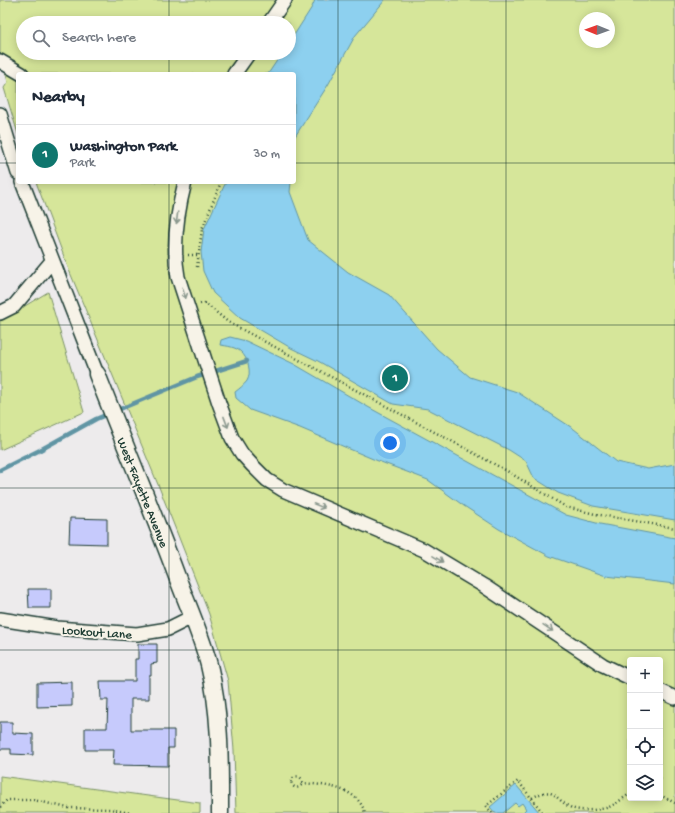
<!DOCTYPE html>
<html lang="en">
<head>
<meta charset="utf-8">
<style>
	body { margin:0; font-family:"Gochi Hand",sans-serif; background:#f2f2f3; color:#1f2937 }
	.controls { position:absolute; right:12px; bottom:12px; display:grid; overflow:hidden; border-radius:4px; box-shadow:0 2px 10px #0003 }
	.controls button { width:36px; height:36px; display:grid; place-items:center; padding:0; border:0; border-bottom:1px solid #e0e1e3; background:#fff; color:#1f2937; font:20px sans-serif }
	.compass { position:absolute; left:579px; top:12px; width:36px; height:36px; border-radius:50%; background:#fff; box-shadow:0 2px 10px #0003; rotate:271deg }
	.you { position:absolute; left:390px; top:443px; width:14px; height:14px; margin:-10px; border:3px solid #fff; border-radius:50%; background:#1a73e8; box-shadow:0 0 0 6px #1a73e833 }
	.badge { display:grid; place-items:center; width:26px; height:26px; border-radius:50%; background:#0f766e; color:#fff; font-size:13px; font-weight:700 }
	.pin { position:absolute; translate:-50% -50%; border:2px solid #fff; box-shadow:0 1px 4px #0006 }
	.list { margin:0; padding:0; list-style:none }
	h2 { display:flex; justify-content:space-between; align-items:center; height:52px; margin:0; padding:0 16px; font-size:17px }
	h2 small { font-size:13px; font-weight:400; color:#747a83 }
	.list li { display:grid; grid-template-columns:26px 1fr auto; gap:12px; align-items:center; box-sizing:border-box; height:60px; padding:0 16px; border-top:1px solid #e0e1e3 }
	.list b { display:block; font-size:15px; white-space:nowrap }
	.list p { margin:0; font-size:13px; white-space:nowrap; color:#747a83 }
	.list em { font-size:13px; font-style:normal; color:#747a83 }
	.icon { flex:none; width:22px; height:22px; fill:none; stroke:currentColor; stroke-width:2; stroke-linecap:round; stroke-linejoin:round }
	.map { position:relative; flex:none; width:675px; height:813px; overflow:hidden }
	.search { position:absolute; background:#fff; box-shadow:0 2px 10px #0003; left:16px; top:16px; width:280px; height:44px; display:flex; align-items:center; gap:10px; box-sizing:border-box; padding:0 14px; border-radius:22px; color:#747a83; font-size:15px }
	.panel { position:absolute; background:#fff; box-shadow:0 2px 10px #0003; left:16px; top:72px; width:280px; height:112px; border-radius:4px }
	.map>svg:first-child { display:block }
	.green { fill:#d6e69a; stroke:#7a9267; fill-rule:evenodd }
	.water { fill:#8dd0ef; stroke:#6195a4 }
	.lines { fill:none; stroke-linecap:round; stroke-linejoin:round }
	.stream { stroke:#6195a4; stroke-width:4.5 }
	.building { fill:#c6cafc; stroke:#1f3d34 }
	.minor-casing { stroke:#1f3d34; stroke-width:16 }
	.tertiary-casing { stroke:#1f3d34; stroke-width:19 }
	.path { stroke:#1f3d34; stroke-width:2.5; stroke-dasharray:1 3; stroke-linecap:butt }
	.minor { stroke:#f7f3e8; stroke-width:13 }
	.tertiary { stroke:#f7f3e8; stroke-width:16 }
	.oneway { stroke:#8b988e }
	.grid { fill:none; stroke:#1f3d34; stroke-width:1; stroke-opacity:0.55 }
	.labels { text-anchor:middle; stroke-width:4; stroke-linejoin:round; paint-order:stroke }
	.street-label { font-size:13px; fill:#1f3d34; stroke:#f7f3e8 }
</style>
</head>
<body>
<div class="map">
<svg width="675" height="813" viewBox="0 0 675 813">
	<rect width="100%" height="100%" fill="#edebec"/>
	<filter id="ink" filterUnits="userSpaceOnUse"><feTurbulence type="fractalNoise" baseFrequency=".025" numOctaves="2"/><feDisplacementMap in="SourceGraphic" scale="8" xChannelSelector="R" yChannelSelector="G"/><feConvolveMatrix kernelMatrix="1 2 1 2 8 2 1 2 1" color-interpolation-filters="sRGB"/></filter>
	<g filter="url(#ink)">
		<path class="green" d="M 0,0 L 675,0 L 675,813 L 236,813 L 234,750 L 228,681 L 209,614 L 159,487 L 69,270 L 36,182 L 294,182 L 294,74 L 18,74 L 18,134 L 4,88 L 8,82 L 0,53 ZM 585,18 L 609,18 L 609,42 L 585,42 ZM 23,23 L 289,23 L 289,53 L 23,53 ZM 630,660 L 660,660 L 660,798 L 630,798 Z
			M 48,292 L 84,412 L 0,450 L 0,321 Z
			M 0,776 L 200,803 L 200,813 L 0,813 Z"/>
		<path class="water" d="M 315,0 L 385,0 L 355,36 L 328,85 L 294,138 L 294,74 L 268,74 L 282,53 L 289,53 L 289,43 L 312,7 Z
			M 226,182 L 291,182 L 290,192 L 308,240 L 348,272 L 389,295 L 437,349 L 470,377 L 517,392 L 574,429 L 616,462 L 648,469 L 675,464 L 675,520 L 593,506 L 558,493 L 534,478 L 526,461 L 509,450 L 428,409 L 393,404 L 318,361 L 291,348 L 240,318 L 213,293 L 203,271 L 201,252 L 204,229 Z
			M 230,337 L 246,341 L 294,364 L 368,407 L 566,515 L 600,524 L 675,538 L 675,584 L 606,576 L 549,556 L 499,529 L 464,506 L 428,480 L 373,459 L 300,428 L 250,410 L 236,398 L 235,392 C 239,389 244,385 247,381 C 252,373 248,358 241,352 C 236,347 227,346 220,345 L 221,340 Z
			M 516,785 L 540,813 L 522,813 L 526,809 L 522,803 L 518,806 L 515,803 L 503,813 L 495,813 L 490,807 Z"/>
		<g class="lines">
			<path class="stream" d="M 0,470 L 40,450 L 96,419 L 197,377 L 247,361"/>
		</g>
		<path class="building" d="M 70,518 L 107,519 L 107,544 L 69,543 Z
			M 28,589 L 51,589 L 51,608 L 29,608 Z
			M 138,644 L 157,644 L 157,663 L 151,664 L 151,675 L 149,675 L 149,699 L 131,699 L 131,730 L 174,730 L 174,748 L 168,748 L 168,766 L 113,765 L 114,750 L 85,750 L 85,728 L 107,728 L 108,700 L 101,700 L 100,681 L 135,681 L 135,659 L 138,659 Z
			M 72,682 L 72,706 L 37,707 L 37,683 Z
			M 0,722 L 12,722 L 12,733 L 33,734 L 33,755 L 11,754 L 11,749 L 0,749 Z"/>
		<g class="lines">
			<g class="minor-casing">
				<path id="minor" d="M 269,23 L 285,0
					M 0,61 L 22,74
					M 234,74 L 249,53
					M 0,114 L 18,173
					M 22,182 L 97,374
					M 185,182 C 177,213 172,245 178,277 L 219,403 L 232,438 L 242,454 L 252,465 L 267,480 L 283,490 L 424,550 L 484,586 L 603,665 L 630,678
					M 0,313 L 14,306 L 52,261
					M 0,619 L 57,628 L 137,634 L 168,629 L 192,617
					M 660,691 L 675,698"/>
			</g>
			<g class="tertiary-casing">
				<path id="tertiary" d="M 97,374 C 123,441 151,507 176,574 C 187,604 201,634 209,665 C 221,714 220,764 220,813"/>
			</g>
			<path class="path" d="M 188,255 L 198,255
				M 197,267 L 202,229 L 221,182
				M 200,304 L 205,303 L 228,322 L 457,444 L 507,471 L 566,507 L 595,514 L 675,528
				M291.5 782a5.5 5.5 0 1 1 11 0a5.5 5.5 0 1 1-11 0Z
				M 302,783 C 325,785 358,787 365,813
				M 660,795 L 675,803
				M 532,798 C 555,784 554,800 572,808 C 581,812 600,810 609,807 C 616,804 623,798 630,794
				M 0,807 L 7,800 L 34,800 L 68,808 L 110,809 L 130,813
				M 492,813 L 486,806 L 518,781 L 543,813"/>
			<use href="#minor" class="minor"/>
			<use href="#tertiary" class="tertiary"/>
		</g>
		<defs><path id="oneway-shaft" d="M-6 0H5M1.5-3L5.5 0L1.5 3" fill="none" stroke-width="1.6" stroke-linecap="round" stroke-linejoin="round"/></defs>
		<g class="oneway">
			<use href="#oneway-shaft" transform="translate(177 218) rotate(97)"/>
			<use href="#oneway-shaft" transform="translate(184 293) rotate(72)"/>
			<use href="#oneway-shaft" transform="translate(226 422) rotate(69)"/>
			<use href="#oneway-shaft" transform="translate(319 506) rotate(22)"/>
			<use href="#oneway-shaft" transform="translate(438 559) rotate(31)"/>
			<use href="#oneway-shaft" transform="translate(548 628) rotate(34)"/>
		</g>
	</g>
	<path class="grid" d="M 169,0 L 169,23M 338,0 L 338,813M 506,0 L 506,813M 169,53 L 169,74M 0,163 L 18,163M 294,163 L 675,163M 169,182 L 169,813M 0,325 L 675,325M 0,488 L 675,488M 0,650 L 675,650"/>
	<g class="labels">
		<g class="street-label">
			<text transform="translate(144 492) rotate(68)" y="5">West Fayette Avenue</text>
			<text transform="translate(97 631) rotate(4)" y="5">Lookout Lane</text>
		</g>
	</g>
</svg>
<div class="controls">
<button>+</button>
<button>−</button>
<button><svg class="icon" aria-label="locate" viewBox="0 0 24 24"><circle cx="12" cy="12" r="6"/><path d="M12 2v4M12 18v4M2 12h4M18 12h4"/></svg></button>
<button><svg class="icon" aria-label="layers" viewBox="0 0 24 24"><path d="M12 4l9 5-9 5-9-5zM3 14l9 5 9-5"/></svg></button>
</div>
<svg class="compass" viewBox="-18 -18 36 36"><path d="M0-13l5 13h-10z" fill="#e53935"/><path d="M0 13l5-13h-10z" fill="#747a83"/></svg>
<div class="you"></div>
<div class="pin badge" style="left:395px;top:378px">1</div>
<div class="search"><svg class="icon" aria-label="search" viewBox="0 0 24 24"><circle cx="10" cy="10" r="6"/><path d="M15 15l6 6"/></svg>Search here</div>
<section class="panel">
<h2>Nearby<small></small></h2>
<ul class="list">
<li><span class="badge">1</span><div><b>Washington Park</b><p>Park</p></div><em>30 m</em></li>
</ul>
</section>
</div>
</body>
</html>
